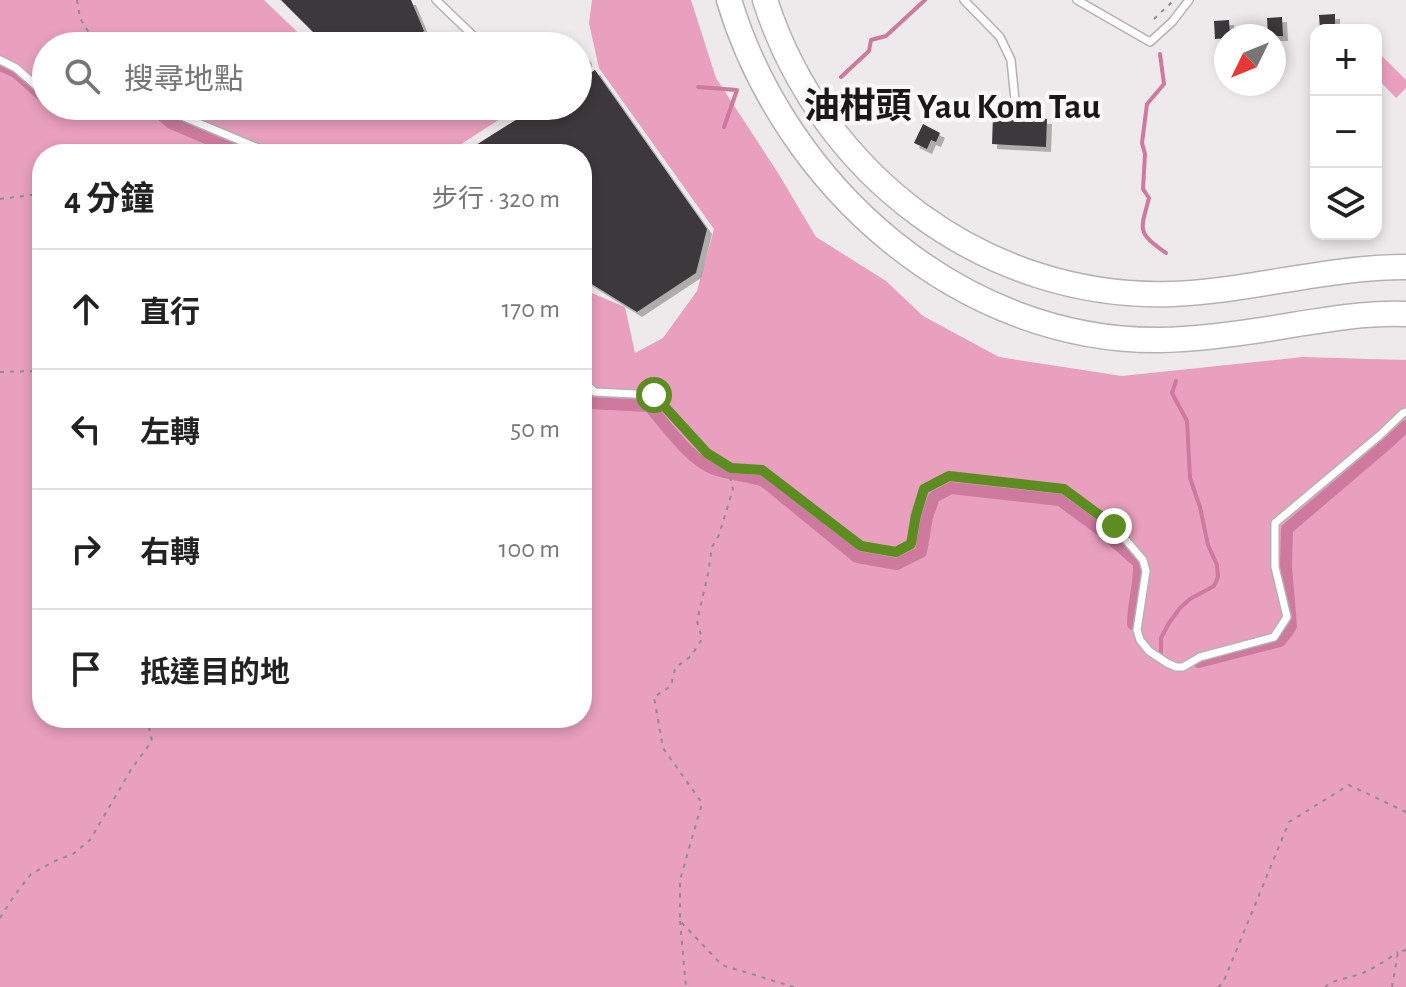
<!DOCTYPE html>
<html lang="zh-TW">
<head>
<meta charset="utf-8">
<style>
	body { margin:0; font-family:"Alegreya Sans","Noto Sans TC",sans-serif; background:#f2f2f2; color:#222 }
	.controls { position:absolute; right:24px; top:24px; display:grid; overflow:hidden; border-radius:16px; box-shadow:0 4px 12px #0003 }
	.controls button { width:72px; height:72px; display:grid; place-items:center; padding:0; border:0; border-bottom:2px solid #e0e0e0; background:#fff; color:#222; font:40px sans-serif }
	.compass { position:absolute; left:1214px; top:24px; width:72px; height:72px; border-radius:50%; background:#fff; box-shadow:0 4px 12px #0003; rotate:227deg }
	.stop { position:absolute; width:24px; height:24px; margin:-18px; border:6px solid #5d8d21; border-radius:50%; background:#fff }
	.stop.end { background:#5d8d21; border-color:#fff; box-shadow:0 2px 8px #0008 }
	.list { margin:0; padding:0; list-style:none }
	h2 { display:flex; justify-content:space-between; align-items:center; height:104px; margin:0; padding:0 32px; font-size:34px }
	h2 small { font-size:26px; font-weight:400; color:#767676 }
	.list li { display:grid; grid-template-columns:52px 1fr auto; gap:24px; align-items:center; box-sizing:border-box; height:120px; padding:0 32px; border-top:2px solid #e0e0e0 }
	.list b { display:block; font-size:30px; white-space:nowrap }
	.list em { font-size:26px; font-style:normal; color:#767676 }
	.icon { flex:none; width:44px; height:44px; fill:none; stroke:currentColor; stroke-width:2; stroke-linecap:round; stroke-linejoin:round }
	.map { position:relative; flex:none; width:1406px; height:987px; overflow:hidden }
	.search { position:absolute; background:#fff; box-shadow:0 4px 12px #0003; left:32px; top:32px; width:560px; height:88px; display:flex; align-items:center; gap:20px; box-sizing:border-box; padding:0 28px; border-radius:44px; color:#767676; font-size:30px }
	.panel { position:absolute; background:#fff; box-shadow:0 4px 12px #0003; left:32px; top:144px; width:560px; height:584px; border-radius:32px }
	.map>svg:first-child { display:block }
	.green { fill:#e99fbe }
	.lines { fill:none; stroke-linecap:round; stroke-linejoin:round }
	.stream { stroke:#cd7a9e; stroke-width:4 }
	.canal { stroke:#cd7a9e; stroke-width:12 }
	.building { fill:#3c393a; filter:url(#shadow) }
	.lane-casing { stroke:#b5b1b2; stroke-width:10 }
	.highway-casing { stroke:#b5b1b2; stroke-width:27 }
	.path { stroke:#8e8c8d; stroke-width:2; stroke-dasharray:4 6; stroke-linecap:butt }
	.lane { stroke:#fff; stroke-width:7 }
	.highway { stroke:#fff; stroke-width:24 }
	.route { stroke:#5d8d21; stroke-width:10 }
	.labels { text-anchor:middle; stroke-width:8; stroke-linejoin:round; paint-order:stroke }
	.district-label { font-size:36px; font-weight:bold; fill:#191819; stroke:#fbf7f9 }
</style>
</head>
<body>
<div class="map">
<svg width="1406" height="987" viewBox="0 0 1406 987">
	<defs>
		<filter id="shadow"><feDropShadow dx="5" dy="5" stdDeviation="0" flood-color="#0004"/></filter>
	</defs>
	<rect width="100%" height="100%" fill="#eeeaeb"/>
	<path class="green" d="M 0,0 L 264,0 L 312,46 L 46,46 L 46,106 L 494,106 L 503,117 L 452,150 L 453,154 L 42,154 L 42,718 L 582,718 L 582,289 L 625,307 L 635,353 L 663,338 L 697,291 L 714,229 L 599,68 L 589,23 L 592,0 L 691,0 L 716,78 L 778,173 L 816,237 L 886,281 L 923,316 L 999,357 L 1122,376 L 1303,357 L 1406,360 L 1406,987 L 0,987 Z
		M 1379,53 L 1406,80 L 1406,88 L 1396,98 L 1376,77 L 1376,56 Z"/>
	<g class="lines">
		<path class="stream" d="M 1160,54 L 1164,84 L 1147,104 L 1142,143 L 1145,154 L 1143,189 L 1149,198 C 1140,232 1137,232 1166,253
			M 841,77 L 869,51 L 871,40 L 886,36 L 925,0
			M 698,87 L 737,90 L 724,127
			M 1161,654 L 1161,638 L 1169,623 L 1180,608 L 1190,599 L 1214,586 L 1218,577 L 1217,565 L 1208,545 L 1200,507 L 1190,478 L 1187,421 L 1172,393 L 1176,381"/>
		<path class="canal" d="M 0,65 L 16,72 L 46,99
			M 151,106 L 171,123 L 244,154
			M 582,396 L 591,403 L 649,406 C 667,426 689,459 714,469 C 730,475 748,475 764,481 L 857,557 L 897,564 L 921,552 L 927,517 L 934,497 L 951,488 L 1060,500 L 1106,534 L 1139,563 C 1140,584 1133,603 1133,624
			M 1199,662 L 1280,641 L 1288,631 L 1291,626 L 1286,566 L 1287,529 L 1388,443 L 1406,426"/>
	</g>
	<path class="building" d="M 281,0 L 411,0 L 424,31 L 407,46 L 327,46 Z
		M 1335,14 L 1335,30 L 1320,30 L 1319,15 Z
		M 1282,17 L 1283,36 L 1268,36 L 1267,18 Z
		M 1229,20 L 1230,36 L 1226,36 L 1226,38 L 1215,39 L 1214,21 Z
		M 595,70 L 707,229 L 696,273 L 637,312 L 582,278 L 582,154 L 482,154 L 476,145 L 538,106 L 578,106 L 578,81 Z
		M 993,116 L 1047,119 L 1046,147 L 992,144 Z
		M 923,124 L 940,133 L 936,142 L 931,140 L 927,149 L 914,143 Z"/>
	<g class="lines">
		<g class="lane-casing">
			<path id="lane" d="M 436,0 L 484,46
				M 964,0 L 1000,37 L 1011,60 L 1015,100
				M 1077,0 L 1150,42 L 1172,22 L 1189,0
				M 0,60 L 16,68 L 40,89 L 46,90
				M 578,70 L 587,65
				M 169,106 L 177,114 L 272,154
				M 582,381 L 595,392 L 654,395 L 707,453 L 731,468 L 762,470 L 861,546 L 896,552 L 911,544 L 916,515 L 924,489 L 949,476 L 1064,489 L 1114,526 L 1143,560 L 1146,571 L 1137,630 L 1140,640 L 1149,651 L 1167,663 L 1176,667 L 1183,667 L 1200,657 L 1274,637 L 1287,617 L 1275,567 L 1275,523 L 1380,435 L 1403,413 L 1406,412"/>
		</g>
		<g class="highway-casing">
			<path id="highway" d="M 729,0 C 785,186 960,342 1160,340 C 1206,339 1252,332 1298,324 C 1333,319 1370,312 1406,314
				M 765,0 C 821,175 986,300 1172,294 C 1250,291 1327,267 1406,267"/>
		</g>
		<path class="path" d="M 77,0 L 80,18 L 97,46
			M 1154,19 L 1174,0
			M 81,154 L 83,152 L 88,154
			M 166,154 L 175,150 L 239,154
			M 0,199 L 40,194 L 42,192
			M 0,372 L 36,371 L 42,367
			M 730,477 L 733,489 L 719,535 L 712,547 L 708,574 L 697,621 L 702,639 L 691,656 L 675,668 L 671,686 L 654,697 L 663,748 L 702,803 L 680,880 L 680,921 L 722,965 L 794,987
			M 0,918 L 14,896 L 31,874 L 57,860 L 73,854 L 90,840 L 132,768 L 152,741 L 147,718
			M 680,921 L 686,987
			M 1218,987 L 1223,983 L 1289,822 L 1349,785 L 1406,812
			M 1325,987 C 1334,979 1346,979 1357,975 C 1372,970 1385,961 1398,952
			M 1392,987 L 1398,952 L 1406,950"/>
		<use href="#lane" class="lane"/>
		<use href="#highway" class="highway"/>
	</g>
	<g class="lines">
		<path class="route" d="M 654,395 L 707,453 L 731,468 L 762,470 L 861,546 L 896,552 L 911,544 L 916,515 L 924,489 L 949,476 L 1064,489 L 1114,526"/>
	</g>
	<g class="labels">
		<g class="district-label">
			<text x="952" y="118">油柑頭 Yau Kom Tau</text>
		</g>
	</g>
</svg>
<div class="controls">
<button>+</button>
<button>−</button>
<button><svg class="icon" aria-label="layers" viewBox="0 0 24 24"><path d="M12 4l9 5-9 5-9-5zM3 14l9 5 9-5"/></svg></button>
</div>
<svg class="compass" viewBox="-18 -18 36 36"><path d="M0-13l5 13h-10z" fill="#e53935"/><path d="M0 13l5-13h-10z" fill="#767676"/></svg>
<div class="stop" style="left:654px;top:395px"></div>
<div class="stop end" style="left:1114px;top:526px"></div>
<div class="search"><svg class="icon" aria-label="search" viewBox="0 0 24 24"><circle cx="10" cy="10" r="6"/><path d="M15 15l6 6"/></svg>搜尋地點</div>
<section class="panel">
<h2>4 分鐘<small>步行 · 320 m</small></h2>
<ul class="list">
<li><svg class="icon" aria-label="ahead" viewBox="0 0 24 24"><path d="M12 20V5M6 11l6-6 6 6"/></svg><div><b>直行</b></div><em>170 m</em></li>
<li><svg class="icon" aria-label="left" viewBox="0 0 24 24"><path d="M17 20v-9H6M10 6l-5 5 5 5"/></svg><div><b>左轉</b></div><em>50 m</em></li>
<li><svg class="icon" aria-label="right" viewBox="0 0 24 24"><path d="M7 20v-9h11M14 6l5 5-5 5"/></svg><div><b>右轉</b></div><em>100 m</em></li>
<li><svg class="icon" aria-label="arrive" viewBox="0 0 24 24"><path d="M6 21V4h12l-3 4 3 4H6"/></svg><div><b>抵達目的地</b></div></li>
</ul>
</section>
</div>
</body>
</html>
